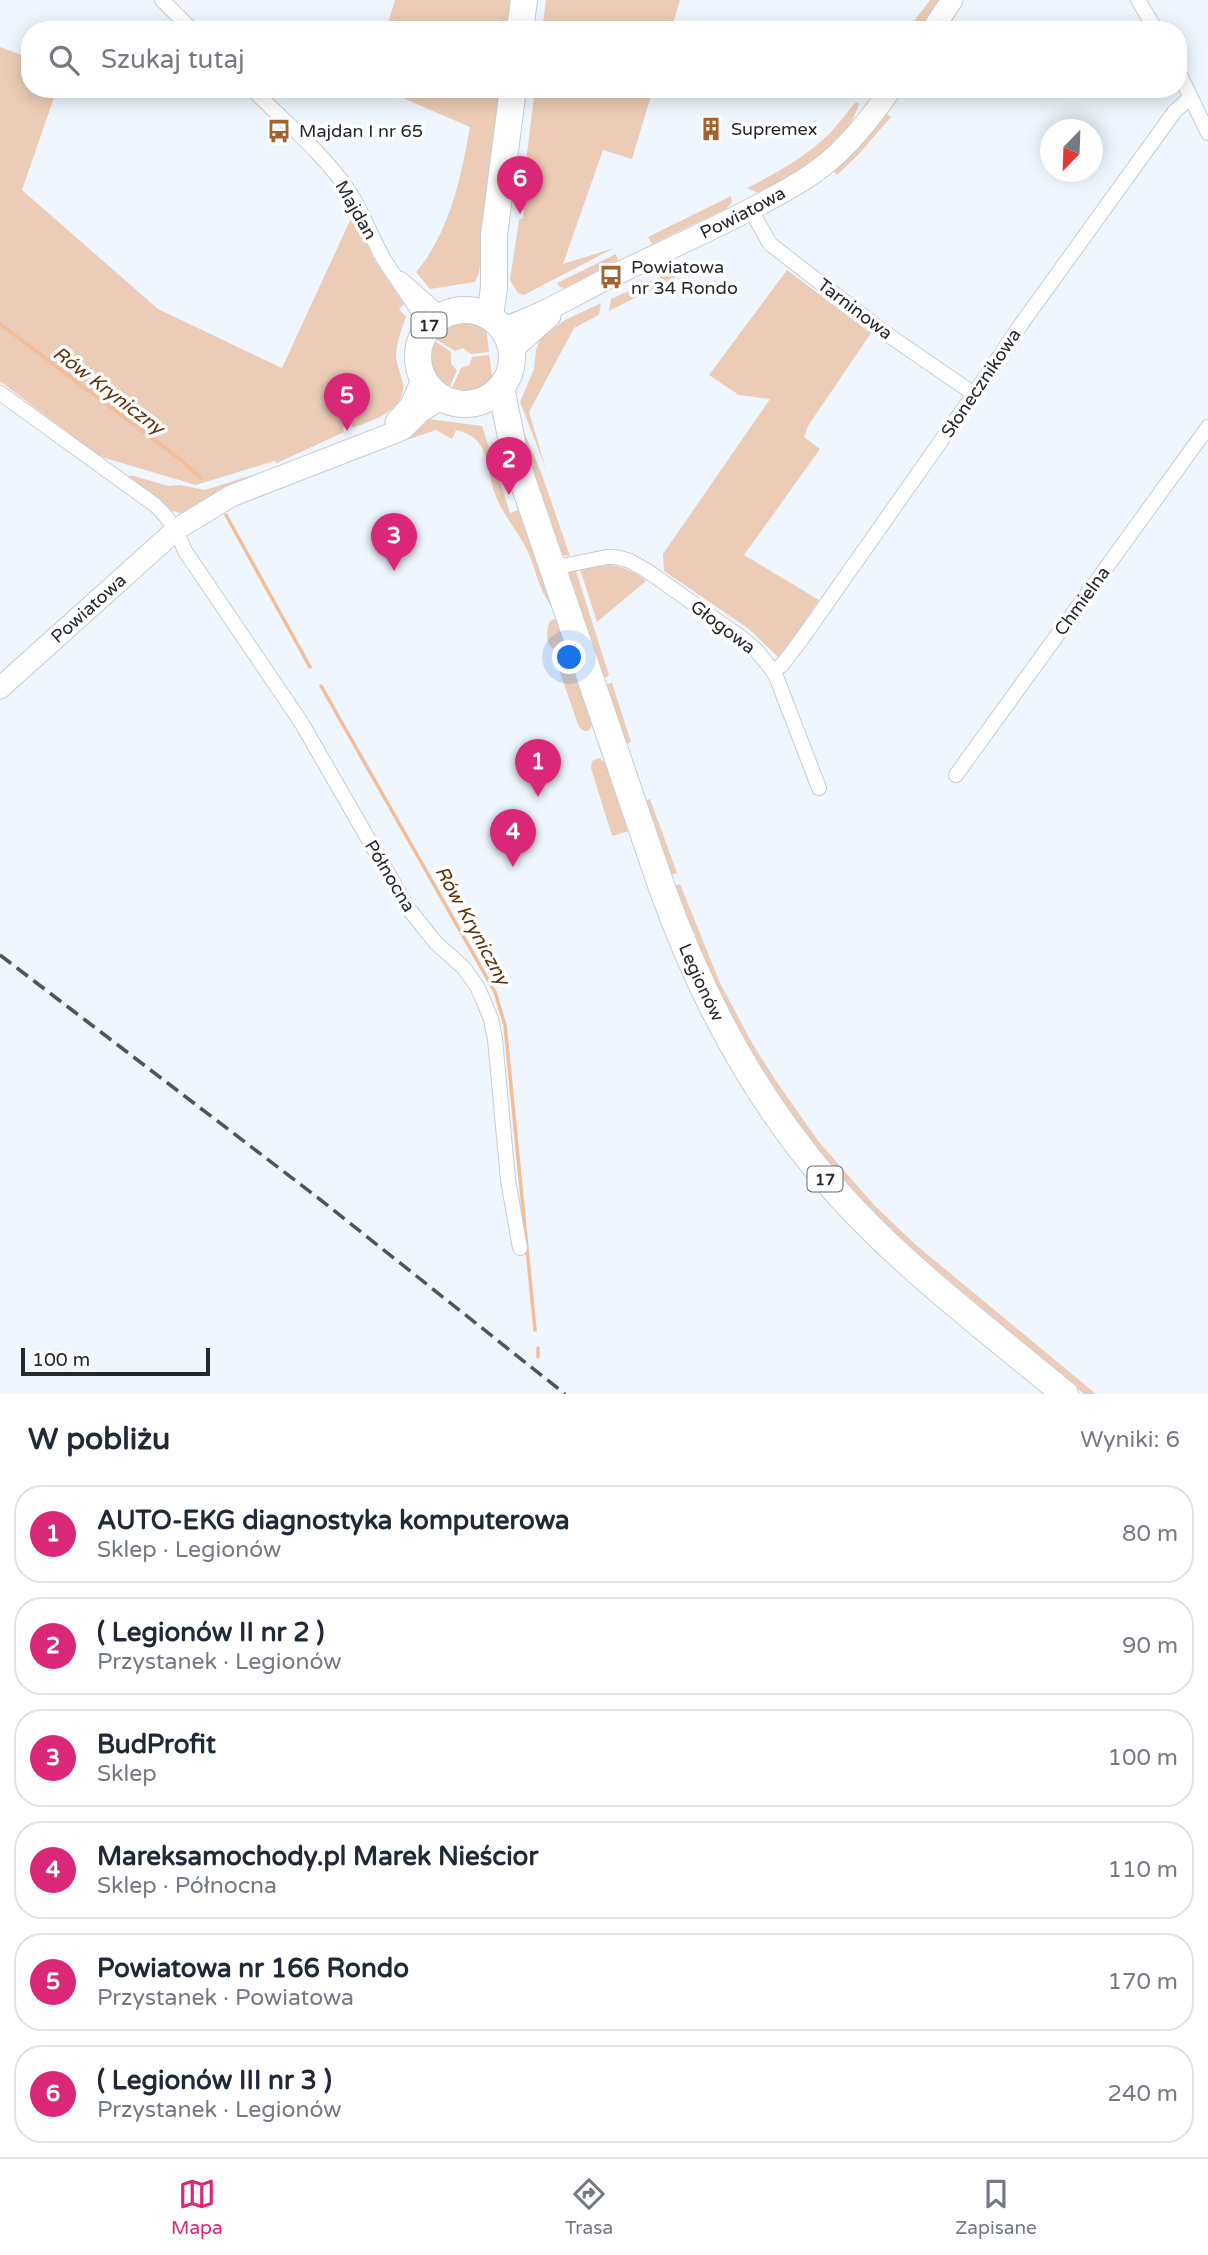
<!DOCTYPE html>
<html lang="pl">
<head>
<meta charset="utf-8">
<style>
	body { margin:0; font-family:"Varela Round",sans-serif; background:#f2f2f3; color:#1f2937 }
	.compass { position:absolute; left:1040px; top:119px; width:63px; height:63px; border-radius:50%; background:#fff; box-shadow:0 4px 18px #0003; rotate:203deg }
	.scale { position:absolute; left:21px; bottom:18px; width:189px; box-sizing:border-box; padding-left:7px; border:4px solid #25282b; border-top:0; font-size:19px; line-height:24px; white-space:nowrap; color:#25282b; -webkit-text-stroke:5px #fff; paint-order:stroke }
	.you { position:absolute; left:570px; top:658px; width:24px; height:24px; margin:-18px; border:5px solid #fff; border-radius:50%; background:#1a73e8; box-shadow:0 0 0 10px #1a73e833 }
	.badge { display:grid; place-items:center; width:46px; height:46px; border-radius:50%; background:#db2777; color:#fff; font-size:23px; font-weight:700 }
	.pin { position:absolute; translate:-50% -58px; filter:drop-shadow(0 2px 4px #0008) }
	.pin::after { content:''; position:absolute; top:37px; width:24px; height:21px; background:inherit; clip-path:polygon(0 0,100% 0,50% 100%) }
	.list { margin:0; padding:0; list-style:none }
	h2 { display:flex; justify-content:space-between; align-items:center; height:91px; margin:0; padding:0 28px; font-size:30px }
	h2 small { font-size:23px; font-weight:400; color:#747a83 }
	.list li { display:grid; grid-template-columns:46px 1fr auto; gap:21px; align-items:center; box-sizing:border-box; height:98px; margin:0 14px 14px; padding:0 14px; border:2px solid #e0e1e3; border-radius:28px }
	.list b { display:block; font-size:26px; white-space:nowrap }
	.list p { margin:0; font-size:23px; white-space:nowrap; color:#747a83 }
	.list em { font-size:23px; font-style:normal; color:#747a83 }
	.icon { flex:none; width:38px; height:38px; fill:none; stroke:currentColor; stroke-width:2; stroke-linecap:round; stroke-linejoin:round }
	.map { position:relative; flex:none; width:1208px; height:1394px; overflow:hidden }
	.search { position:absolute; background:#fff; box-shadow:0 4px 18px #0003; left:21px; right:21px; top:21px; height:77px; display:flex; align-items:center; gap:18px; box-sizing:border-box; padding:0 24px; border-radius:28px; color:#747a83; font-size:26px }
	.sheet { height:763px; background:#fff }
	nav { display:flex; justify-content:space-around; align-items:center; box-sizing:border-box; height:98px; border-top:2px solid #e0e1e3; background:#fff; font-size:19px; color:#747a83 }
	nav a { display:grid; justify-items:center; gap:4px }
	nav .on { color:#db2777 }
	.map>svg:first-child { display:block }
	.green { fill:#ecccb6 }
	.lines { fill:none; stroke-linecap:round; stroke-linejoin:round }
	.stream { stroke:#f2be99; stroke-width:3.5 }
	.street-casing { stroke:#c5ccd3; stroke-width:16 }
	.secondary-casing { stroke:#c5ccd3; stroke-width:23 }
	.highway-casing { stroke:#c5ccd3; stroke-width:28 }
	.street { stroke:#fff; stroke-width:14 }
	.secondary { stroke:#fff; stroke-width:21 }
	.highway { stroke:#fff; stroke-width:26 }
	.rail { stroke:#515559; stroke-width:3.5; stroke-dasharray:14 7; stroke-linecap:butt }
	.labels { text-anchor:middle; stroke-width:7; stroke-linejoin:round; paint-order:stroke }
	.shield { fill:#fff; stroke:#66686b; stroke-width:2 }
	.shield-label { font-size:16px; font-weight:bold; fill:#25282b }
	.poi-label { font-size:18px; fill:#25282b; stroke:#fff; text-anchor:start }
	.street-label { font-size:18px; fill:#25282b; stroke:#fff }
	.water-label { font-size:19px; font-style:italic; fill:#613205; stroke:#fff }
</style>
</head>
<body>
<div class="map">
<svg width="1208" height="1394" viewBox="0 0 1208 1394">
	<rect width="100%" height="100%" fill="#eff6fe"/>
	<path class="green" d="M 395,0 L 512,0 L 509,30 L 386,30 Z
		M 546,0 L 680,0 L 671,30 L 542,30 Z
		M 930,0 L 939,0 L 919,30 L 907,30 Z
		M 0,47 L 30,58 L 30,89 L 57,89 L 22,190 L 158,309 L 282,368 L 353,214 L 375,261 L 404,304 L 399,309 L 406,317 C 402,328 397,341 396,354 C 396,365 402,375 403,385 C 405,412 372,420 353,428 L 351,425 L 343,428 L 344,432 L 277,463 L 274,461 L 196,485 L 98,456 L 0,381 Z
		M 382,89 L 501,89 L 479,273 L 475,282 L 430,289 L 416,272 C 450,232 461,177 470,127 Z
		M 535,89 L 653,89 L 632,159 L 603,150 L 563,264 L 614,248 L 524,295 L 518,293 L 510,280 L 519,220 L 523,218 L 524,210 L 520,210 Z
		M 856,102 L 859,104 C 856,111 854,118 850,124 C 833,154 789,178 759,193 L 747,188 C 777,173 807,156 831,132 C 840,122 848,111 856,102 Z
		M 885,113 L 891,117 L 859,154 L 837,175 L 832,170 Z
		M 731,196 L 732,202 L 726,209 L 652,244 L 648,237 Z
		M 616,254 L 618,260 L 565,288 L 560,287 L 557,283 Z
		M 689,264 L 690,270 L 609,311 L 611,299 Z
		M 787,270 L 871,333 L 808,426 L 804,437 L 820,449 L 744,555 L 819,600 L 780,659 L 749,629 L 664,571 L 663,554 L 770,399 L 739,395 L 709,375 Z
		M 601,303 L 599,315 L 574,328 L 529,412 L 546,469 L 520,402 L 534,369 L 536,350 L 541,337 L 565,320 Z
		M 462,320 L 478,322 L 486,326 L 489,352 L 471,354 L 463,348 L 455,351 L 434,338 L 445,326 Z
		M 433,340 L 451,352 L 451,364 L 457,370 L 449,389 C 431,377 425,360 433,340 Z
		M 489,355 L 493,382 C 480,392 467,395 451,390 L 461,368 L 469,365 L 472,357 Z
		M 420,418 L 482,426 L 510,513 L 520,509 L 552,603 L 550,604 C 538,589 536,568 527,550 C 518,531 502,514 495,494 C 485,467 491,437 456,430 L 452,439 L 436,430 L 335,464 Z
		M 519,421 L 541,472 L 570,556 L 561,555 L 518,435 Z
		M 275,468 L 184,514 L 169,510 L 127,477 L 131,475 L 168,486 L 180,485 L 205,490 Z
		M 610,565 C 624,567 635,572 646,581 L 597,622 L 580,569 Z
		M 575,568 L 609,675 L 607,677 L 603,678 L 569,579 L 570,571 Z
		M 553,619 L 557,620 L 565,644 L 562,650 L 558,651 C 545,646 546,634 549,623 Z
		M 561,663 L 567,663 L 574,670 L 593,725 L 588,731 L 584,731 L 579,727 L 558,667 Z
		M 612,683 L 631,742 L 626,744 L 605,687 L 607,684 Z
		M 599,758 L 606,763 L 629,831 L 612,836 L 591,768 L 592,761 Z
		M 650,799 L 677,873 L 671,875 L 645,801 Z
		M 680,884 L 720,983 L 752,1043 L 776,1081 L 819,1142 L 875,1206 L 916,1245 L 1096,1394 L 1084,1394 L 899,1238 L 870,1210 L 814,1146 L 770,1084 L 715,986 L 674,886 Z"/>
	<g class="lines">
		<path class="stream" d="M 0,324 L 181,460 L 201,478
			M 226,515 L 310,667
			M 321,686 L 495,992 L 505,1025 L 535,1330
			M 538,1348 L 538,1357"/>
		<g class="street-casing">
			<path id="street" d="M 162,0 L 192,30
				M 1138,0 L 1156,30
				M 1178,71 L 1208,133
				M 252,89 C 284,121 322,152 348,190 C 363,212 371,238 385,261 C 399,284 417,304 426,329
				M 751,210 L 770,244 L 884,332 L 974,394
				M 401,279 L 442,315
				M 0,393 L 155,505 C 171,520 177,531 185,551 L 301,722 L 408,908 L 436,943 L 464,968 L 478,988 L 491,1019 L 495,1039 L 508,1180 L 520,1248
				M 552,568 L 607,557 L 616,557 L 630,561 L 649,572 L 742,638 L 756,650 L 773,671 L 777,679 L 819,788
				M 773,671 L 782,665 L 801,640 L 974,394 L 1022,323 L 1175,111 L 1190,98
				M 956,775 L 1208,427"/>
		</g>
		<g class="secondary-casing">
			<g id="secondary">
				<path d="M 932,30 L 952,0"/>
				<path id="s1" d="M 503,328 C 546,314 582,290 623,271 C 672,247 723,225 770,199 C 794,186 817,173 837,154 C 857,135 875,112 891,89"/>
				<path d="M 512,350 L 550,316"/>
				<path d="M 396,422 L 411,405 L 423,378"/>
				<path id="s2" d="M 0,688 L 177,529 L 231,496 L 396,432 L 404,428 L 420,412 L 442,398"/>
			</g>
		</g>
		<g class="highway-casing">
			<g id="highway">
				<path d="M 520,30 L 524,0"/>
				<circle cx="465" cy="357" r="47"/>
				<path d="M 490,316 L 494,287 L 494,235 L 513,89"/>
				<path id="s3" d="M 501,388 L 516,461 L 661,885 C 708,1017 774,1133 874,1231 C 934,1290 1001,1341 1065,1394"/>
			</g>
		</g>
		<use href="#street" class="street"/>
		<use href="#secondary" class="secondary"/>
		<use href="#highway" class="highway"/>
		<path class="rail" d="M 0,955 L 322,1201 L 565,1394"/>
	</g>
	<defs>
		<g id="building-bare" transform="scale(1.89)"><path d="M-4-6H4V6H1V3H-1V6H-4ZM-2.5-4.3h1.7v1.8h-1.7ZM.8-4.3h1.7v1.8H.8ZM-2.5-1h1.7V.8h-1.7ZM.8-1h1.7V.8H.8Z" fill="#a3622d" stroke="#fff" stroke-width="2.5" paint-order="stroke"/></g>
		<g id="bus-bare" transform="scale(1.89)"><path d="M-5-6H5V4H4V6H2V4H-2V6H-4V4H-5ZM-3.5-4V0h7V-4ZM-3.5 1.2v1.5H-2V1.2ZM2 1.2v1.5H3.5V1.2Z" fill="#a3622d" stroke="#fff" stroke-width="2.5" paint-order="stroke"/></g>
	</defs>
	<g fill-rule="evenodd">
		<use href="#building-bare" x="711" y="129"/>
		<use href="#bus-bare" x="279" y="131"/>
		<use href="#bus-bare" x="611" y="277"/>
	</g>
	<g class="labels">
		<g class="shield">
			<rect x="411.5" y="312.5" width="35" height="25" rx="5"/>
			<rect x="807.5" y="1166.5" width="35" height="25" rx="5"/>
		</g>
		<g class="shield-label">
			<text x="429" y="331">17</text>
			<text x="825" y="1185">17</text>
		</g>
		<g class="poi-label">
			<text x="731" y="135">Supremex</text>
			<text x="299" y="137">Majdan I nr 65</text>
			<text x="631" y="273">Powiatowa<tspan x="631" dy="21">nr 34 Rondo</tspan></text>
		</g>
		<g class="street-label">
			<text transform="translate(356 210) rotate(60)" y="6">Majdan</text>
			<text dy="6" stroke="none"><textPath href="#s1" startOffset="266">Powiatowa</textPath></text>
			<text transform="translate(855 309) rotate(37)" y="6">Tarninowa</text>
			<text transform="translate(981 383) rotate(-56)" y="6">Słonecznikowa</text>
			<text transform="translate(1082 601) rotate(-54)" y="6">Chmielna</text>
			<text dy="6" stroke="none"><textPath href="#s2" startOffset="119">Powiatowa</textPath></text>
			<text transform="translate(723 627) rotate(37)" y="6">Głogowa</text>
			<text transform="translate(390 876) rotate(59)" y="6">Północna</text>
			<text dy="6" stroke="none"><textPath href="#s3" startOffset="628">Legionów</textPath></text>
		</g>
		<g class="water-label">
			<text transform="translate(109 390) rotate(37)" y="7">Rów Kryniczny</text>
			<text transform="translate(473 925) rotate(61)" y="7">Rów Kryniczny</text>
		</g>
	</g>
</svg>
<svg class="compass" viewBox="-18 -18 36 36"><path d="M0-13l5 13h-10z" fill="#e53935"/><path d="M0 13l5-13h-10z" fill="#747a83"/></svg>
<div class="scale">100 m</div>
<div class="you"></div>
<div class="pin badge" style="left:538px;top:797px">1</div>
<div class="pin badge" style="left:509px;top:495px">2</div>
<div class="pin badge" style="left:394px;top:571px">3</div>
<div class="pin badge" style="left:513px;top:867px">4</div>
<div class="pin badge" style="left:347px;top:431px">5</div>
<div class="pin badge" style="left:520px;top:214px">6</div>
<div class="search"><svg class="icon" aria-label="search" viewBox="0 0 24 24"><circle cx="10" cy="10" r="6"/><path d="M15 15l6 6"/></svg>Szukaj tutaj</div>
</div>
<section class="sheet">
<h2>W pobliżu<small>Wyniki: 6</small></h2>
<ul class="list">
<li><span class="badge">1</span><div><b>AUTO-EKG diagnostyka komputerowa</b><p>Sklep · Legionów</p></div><em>80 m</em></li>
<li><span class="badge">2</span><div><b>( Legionów II nr 2 )</b><p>Przystanek · Legionów</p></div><em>90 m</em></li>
<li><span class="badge">3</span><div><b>BudProfit</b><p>Sklep</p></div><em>100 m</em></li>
<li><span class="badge">4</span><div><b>Mareksamochody.pl Marek Nieścior</b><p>Sklep · Północna</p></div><em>110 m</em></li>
<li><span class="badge">5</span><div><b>Powiatowa nr 166 Rondo</b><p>Przystanek · Powiatowa</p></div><em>170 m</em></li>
<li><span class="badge">6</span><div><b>( Legionów III nr 3 )</b><p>Przystanek · Legionów</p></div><em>240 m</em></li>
</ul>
</section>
<nav>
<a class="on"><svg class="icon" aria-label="map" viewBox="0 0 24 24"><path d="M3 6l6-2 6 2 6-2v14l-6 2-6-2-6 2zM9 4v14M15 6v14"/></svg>Mapa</a>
<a><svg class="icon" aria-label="directions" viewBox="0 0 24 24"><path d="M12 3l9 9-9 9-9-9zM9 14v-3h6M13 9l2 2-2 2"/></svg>Trasa</a>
<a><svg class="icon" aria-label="saved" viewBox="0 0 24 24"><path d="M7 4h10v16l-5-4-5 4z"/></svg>Zapisane</a>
</nav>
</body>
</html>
